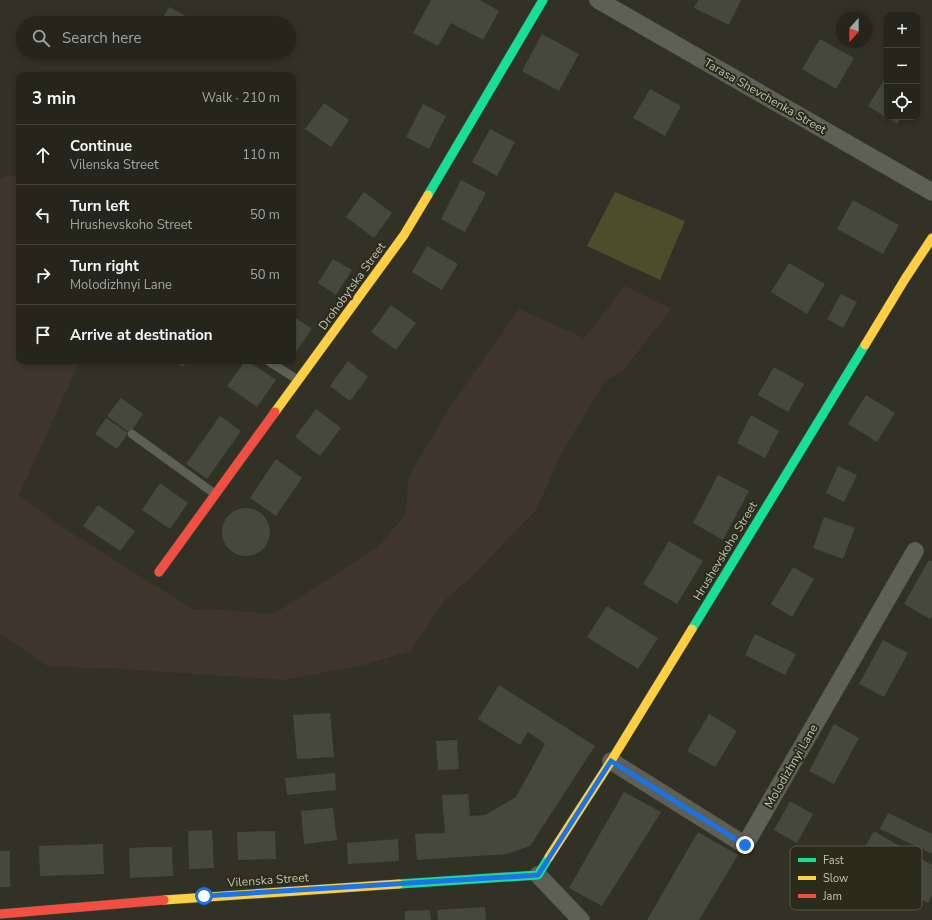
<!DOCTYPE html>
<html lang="en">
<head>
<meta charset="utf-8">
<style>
	body { margin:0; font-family:"Nunito Sans",sans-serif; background:#2d2d25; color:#f1f3f6 }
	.controls { position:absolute; right:12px; top:12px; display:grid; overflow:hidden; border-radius:8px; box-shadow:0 2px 6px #0003 }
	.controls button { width:36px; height:36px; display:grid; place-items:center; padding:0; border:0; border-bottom:1px solid #42423b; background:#25251c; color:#f1f3f6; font:20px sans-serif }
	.compass { position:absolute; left:836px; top:12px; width:36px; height:36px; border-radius:50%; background:#25251c; box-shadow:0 2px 6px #0003; rotate:201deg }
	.stop { position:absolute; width:12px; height:12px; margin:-9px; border:3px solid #1a73e8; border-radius:50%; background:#fff }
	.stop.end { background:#1a73e8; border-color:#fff; box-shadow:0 1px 4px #0008 }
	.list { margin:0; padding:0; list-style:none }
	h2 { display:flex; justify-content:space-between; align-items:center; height:52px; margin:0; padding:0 16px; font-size:17px }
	h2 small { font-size:13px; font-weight:400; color:#a3a5a3 }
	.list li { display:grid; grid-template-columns:26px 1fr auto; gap:12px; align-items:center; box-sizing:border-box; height:60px; padding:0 16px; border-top:1px solid #42423b }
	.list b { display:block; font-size:15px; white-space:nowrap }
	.list p { margin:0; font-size:13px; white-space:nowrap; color:#a3a5a3 }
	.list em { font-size:13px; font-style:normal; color:#a3a5a3 }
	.icon { flex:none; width:22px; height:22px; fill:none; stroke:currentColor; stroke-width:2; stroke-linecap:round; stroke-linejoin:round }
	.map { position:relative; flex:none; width:932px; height:920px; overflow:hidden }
	.search { position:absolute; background:#25251c; box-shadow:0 2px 6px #0003; left:16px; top:16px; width:280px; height:44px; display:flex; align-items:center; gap:10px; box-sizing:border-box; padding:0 14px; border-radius:22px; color:#a3a5a3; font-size:15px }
	.panel { position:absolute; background:#25251c; box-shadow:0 2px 6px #0003; left:16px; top:72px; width:280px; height:292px; border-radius:8px }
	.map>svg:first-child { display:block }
	.green { fill:#40352c }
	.water { fill:#4b4d2b }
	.building { fill:#47483d }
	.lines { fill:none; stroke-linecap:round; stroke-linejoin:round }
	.lane-casing { stroke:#4c4c44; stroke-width:9 }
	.street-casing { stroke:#4c4c44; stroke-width:18 }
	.fast-casing { stroke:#4c4c44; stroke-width:10 }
	.slow-casing { stroke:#4c4c44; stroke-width:10 }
	.jam-casing { stroke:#4c4c44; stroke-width:10 }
	.lane { stroke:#5f6055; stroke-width:8 }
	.street { stroke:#5f6055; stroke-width:17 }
	.fast { stroke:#16e098; stroke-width:9 }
	.slow { stroke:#ffcf43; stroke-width:9 }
	.jam { stroke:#f24e42; stroke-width:9 }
	.route { stroke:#1a73e8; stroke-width:5 }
	.labels { text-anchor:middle; stroke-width:4; stroke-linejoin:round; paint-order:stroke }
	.street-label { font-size:12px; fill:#c2c3af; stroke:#2a2b1a }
	.key { fill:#2a2b1a; stroke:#585947; stroke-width:1 }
	.key-label { font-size:11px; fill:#c2c3af }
</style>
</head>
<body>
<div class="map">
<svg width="932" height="920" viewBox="0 0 932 920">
	<rect width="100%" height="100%" fill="#313126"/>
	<path class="green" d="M 9,175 L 19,177 L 19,361 L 80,361 L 19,495 L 62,527 L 194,610 L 213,609 L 274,614 L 376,548 L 405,516 L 409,476 L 448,410 L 519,309 L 584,338 L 625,286 L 671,309 L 623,371 L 606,380 L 563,450 L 536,510 L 473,575 L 445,600 L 411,651 L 363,665 L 284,680 L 108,668 L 49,667 L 0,634 L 0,178 Z"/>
	<path class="water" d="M 615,192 L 685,221 L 660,280 L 587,246 Z"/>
	<path class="building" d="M 431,0 L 480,0 L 499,11 L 483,40 L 451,23 L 438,46 L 413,33 Z
		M 698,0 L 741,0 L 729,25 L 694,8 Z
		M 169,7 L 199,23 L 160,23 Z
		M 542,34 L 579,54 L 559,91 L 522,71 Z
		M 820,39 L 854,58 L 836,89 L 802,69 Z
		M 887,75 L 887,117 L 901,117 L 897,124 L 868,106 Z
		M 650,89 L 681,106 L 665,136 L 633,118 Z
		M 324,103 L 349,120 L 331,147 L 305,129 Z
		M 423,104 L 446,116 L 429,149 L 406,137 Z
		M 490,129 L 515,142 L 497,176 L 472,162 Z
		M 461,180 L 486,193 L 465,232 L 441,219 Z
		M 364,192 L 392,213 L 374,238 L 346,217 Z
		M 853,200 L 899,225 L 883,254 L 837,229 Z
		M 427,246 L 458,264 L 442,290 L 412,272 Z
		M 333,259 L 352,270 L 336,295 L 318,283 Z
		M 789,263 L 825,284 L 807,314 L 771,292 Z
		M 841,294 L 857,302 L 843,328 L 827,319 Z
		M 391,305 L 416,323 L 396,350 L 371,332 Z
		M 293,316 L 312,329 L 293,356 Z
		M 173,361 L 187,361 L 183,367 Z
		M 245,361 L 248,361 L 276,380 L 257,407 L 227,386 Z
		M 348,361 L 368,377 L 350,401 L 330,386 Z
		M 774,367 L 804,384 L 788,412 L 758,395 Z
		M 866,395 L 895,413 L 877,442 L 848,424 Z
		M 121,398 L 143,414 L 130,433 L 107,416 Z
		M 316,409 L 341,428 L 320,456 L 295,437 Z
		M 751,415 L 779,431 L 765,458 L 737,443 Z
		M 220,416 L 241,431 L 207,479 L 186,464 Z
		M 106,418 L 128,433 L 117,449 L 95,434 Z
		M 276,459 L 302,478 L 276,516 L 250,498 Z
		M 838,466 L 857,475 L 844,502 L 826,493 Z
		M 718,475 L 749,491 L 723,540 L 693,523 Z
		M 160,483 L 188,503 L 170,529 L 142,510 Z
		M 98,505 L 135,531 L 120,551 L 83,526 Z
		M222 532a24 24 0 1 1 48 0a24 24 0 1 1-48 0Z
		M 824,517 L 855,528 L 843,559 L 813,548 Z
		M 669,541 L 703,561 L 677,604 L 643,584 Z
		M 929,560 L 932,561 L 932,616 L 930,619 L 904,604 Z
		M 793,567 L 814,579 L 792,617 L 771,604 Z
		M 607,606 L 658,638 L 638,669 L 587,637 Z
		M 755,634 L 796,654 L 785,675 L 745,655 Z
		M 883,640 L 908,653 L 884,697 L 859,684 Z
		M 499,685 L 595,746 L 530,846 L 507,854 L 417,860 L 415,834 L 445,833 L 442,795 L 468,794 L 470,816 L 485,815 L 516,797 L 545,744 L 528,732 L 520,745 L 478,719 Z
		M 330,713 L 334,757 L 297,759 L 293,715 Z
		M 709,714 L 737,731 L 715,767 L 687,751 Z
		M 834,724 L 859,738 L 834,784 L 809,771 Z
		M 457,740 L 459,769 L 438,770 L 436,741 Z
		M 335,773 L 336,790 L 287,795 L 285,778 Z
		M 624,792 L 661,812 L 602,906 L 569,888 Z
		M 790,801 L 813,814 L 797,843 L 774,830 Z
		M 333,808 L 337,840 L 304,844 L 301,811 Z
		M 888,813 L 932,834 L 932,854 L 880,829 Z
		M 212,830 L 214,868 L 189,869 L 188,831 Z
		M 275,831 L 276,859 L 238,860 L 237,832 Z
		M 874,831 L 932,865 L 932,896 L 928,903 L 856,862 Z
		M 698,832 L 738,855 L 699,920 L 647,920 Z
		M 398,839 L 399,861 L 348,864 L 347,843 Z
		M 103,844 L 104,874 L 40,876 L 39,846 Z
		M 151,847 L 172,847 L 173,876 L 130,878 L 129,848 Z
		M 0,851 L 10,851 L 10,887 L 0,887 Z
		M 485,907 L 486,920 L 438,920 L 437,910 Z
		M 430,910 L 431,920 L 405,920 L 405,911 Z"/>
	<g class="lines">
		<g class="lane-casing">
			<path id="lane" d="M 268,361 L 298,380
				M 132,434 L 215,494"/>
		</g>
		<g class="street-casing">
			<path id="street" d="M 598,0 L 932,192
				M 611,761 L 745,845 L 915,551
				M 538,875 L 581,920"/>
		</g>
		<g class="fast-casing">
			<path id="fast" d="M 428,195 L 543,0
				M 692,629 L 865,345
				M 399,884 L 538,875 L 549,857"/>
		</g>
		<g class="slow-casing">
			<path id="slow" d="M 865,345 L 905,279 L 932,238
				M 275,412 L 404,235 L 428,195
				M 549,857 L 611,761 L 692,629
				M 164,900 L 399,884"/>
		</g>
		<g class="jam-casing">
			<path id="jam" d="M 159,572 L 275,412
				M 0,914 L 164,900"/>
		</g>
		<use href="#lane" class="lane"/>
		<use href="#street" class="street"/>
		<use href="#fast" class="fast"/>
		<use href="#slow" class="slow"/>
		<use href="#jam" class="jam"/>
	</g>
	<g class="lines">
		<path class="route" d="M 204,896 L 538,875 L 611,761 L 745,845"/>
	</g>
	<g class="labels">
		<g class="street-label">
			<text transform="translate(765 96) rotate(30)" y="4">Tarasa Shevchenka Street</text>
			<text transform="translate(352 286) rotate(-54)" y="4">Drohobytska Street</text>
			<text transform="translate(725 551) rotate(-59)" y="4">Hrushevskoho Street</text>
			<text transform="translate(791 766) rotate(-60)" y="4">Molodizhnyi Lane</text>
			<text transform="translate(268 880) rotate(-4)" y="4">Vilenska Street</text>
		</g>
	</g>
	<rect x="790" y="846" width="132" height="64" rx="6" class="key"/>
	<rect x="798" y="858" width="18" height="4" fill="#16e098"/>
	<rect x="798" y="876" width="18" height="4" fill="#ffcf43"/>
	<rect x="798" y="894" width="18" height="4" fill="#f24e42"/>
	<g class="key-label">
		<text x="823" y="864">Fast</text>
		<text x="823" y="882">Slow</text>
		<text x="823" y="900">Jam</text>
	</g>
</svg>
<div class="controls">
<button>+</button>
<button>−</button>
<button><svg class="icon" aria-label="locate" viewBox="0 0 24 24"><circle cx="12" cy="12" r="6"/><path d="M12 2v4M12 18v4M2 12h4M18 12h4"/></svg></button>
</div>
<svg class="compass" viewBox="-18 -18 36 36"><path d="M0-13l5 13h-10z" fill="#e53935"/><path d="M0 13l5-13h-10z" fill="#a3a5a3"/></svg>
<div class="stop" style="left:204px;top:896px"></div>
<div class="stop end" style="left:745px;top:845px"></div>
<div class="search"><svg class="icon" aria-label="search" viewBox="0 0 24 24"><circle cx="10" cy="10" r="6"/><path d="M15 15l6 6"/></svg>Search here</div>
<section class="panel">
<h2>3 min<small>Walk · 210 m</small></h2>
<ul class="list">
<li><svg class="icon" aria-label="ahead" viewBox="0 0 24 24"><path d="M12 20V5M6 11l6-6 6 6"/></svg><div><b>Continue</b><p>Vilenska Street</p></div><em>110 m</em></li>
<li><svg class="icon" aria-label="left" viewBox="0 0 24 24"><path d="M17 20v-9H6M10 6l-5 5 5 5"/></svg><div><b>Turn left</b><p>Hrushevskoho Street</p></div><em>50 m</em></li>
<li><svg class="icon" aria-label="right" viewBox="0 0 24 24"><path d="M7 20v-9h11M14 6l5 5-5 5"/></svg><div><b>Turn right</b><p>Molodizhnyi Lane</p></div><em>50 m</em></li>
<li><svg class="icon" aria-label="arrive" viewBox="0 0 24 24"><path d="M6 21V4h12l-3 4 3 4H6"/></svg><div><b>Arrive at destination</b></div></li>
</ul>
</section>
</div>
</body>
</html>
